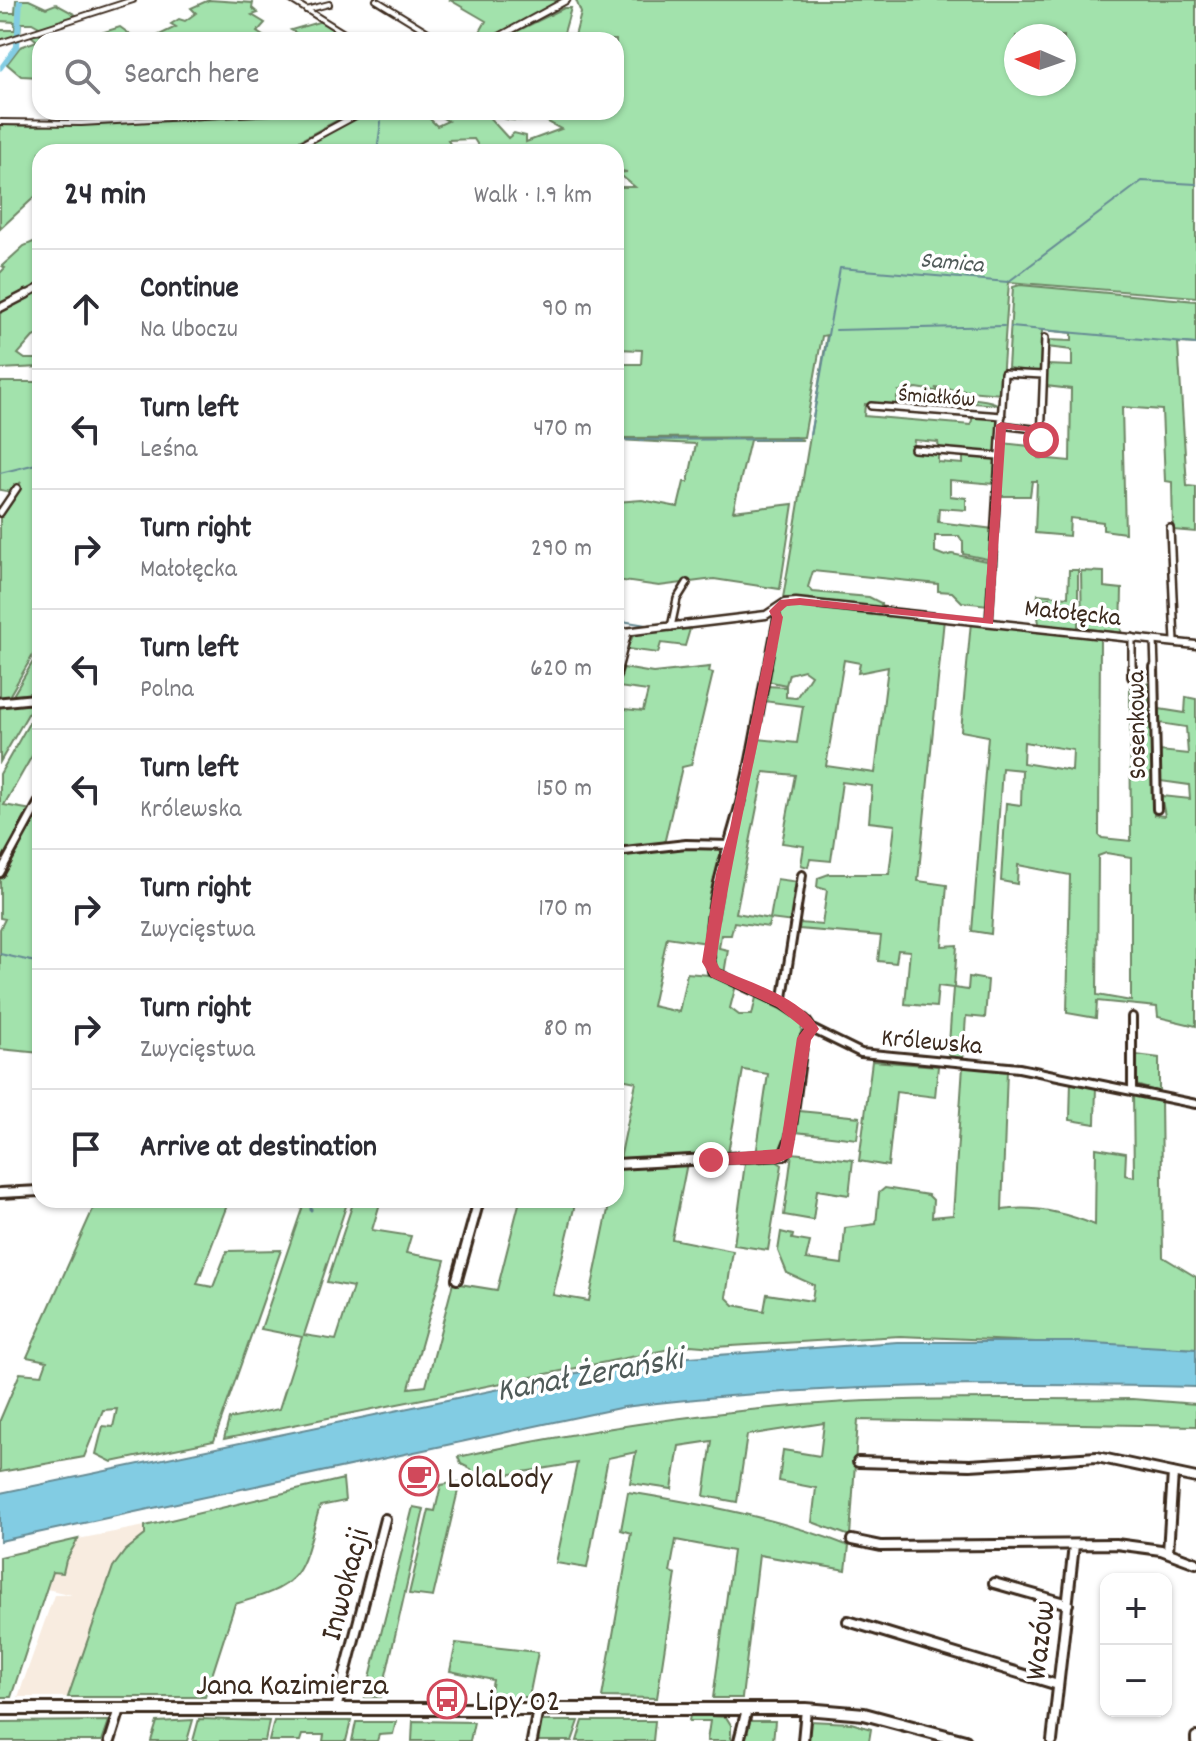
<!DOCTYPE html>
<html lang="en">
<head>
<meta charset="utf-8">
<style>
	body { margin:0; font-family:Dekko,sans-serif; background:#f2f2f3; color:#2b2b33 }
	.controls { position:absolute; right:24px; bottom:24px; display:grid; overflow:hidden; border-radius:16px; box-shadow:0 2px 6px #0004 }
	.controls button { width:72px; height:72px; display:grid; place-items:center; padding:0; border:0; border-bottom:2px solid #e1e1e2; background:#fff; color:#2b2b33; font:40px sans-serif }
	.compass { position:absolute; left:1004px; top:24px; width:72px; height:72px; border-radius:50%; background:#fff; box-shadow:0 2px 6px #0004; rotate:272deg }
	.stop { position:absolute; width:24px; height:24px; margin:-18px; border:6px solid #d1495b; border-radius:50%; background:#fff }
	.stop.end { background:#d1495b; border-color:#fff; box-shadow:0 2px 8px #0008 }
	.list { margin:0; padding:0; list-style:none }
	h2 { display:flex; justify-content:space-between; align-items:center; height:104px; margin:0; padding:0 32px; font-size:34px }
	h2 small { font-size:26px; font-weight:400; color:#7c7c81 }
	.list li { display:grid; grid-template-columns:52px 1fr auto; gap:24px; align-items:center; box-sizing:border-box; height:120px; padding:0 32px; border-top:2px solid #e1e1e2 }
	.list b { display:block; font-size:30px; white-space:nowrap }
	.list p { margin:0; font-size:26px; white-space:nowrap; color:#7c7c81 }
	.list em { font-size:26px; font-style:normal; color:#7c7c81 }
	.icon { flex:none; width:44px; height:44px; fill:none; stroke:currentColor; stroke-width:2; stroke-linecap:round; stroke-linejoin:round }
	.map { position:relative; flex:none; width:1196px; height:1741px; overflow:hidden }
	.search { position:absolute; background:#fff; box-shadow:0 2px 6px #0004; left:32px; top:32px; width:592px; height:88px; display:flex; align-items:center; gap:20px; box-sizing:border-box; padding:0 28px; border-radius:24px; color:#7c7c81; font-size:30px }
	.panel { position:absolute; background:#fff; box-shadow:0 2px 6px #0004; left:32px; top:144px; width:592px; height:1064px; border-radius:24px }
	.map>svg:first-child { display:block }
	.built { fill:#f8ece0 }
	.green { fill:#a2e2ac; stroke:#6e8665; stroke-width:2; fill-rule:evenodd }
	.water { fill:#82cce3; stroke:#668b94; stroke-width:2 }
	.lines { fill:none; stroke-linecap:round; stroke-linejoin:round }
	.stream-far1 { stroke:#668b94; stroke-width:2 }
	.stream { stroke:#668b94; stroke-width:3 }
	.river { fill:#82cce3; fill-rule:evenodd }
	.minor-far3-casing { stroke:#3b2a1e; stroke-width:8 }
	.minor-far2-casing { stroke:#3b2a1e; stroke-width:10 }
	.minor-far1-casing { stroke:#3b2a1e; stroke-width:12 }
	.minor-casing { stroke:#3b2a1e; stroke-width:14 }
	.tertiary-far2-casing { stroke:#3b2a1e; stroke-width:8 }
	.tertiary-far1-casing { stroke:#3b2a1e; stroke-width:11 }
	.tertiary-casing { stroke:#3b2a1e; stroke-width:13 }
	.secondary-far2-casing { stroke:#3b2a1e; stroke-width:9 }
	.secondary-far1-casing { stroke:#3b2a1e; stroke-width:11 }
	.secondary-casing { stroke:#3b2a1e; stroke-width:16 }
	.minor-far3 { stroke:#fff; stroke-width:4 }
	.minor-far2 { stroke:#fff; stroke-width:5 }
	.minor-far1 { stroke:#fff; stroke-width:6 }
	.minor { stroke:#fff; stroke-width:8 }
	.tertiary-far2 { stroke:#fff; stroke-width:4 }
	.tertiary-far1 { stroke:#fff; stroke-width:6 }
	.tertiary { stroke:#fff; stroke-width:7 }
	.secondary-far2 { stroke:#fff; stroke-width:5 }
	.secondary-far1 { stroke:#fff; stroke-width:6 }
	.secondary { stroke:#fff; stroke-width:10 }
	.route { fill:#d1495b }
	.labels { text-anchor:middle; stroke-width:7; stroke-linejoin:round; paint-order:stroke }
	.far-street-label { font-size:22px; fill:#3b2a1e; stroke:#fff }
	.far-water-label { font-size:24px; font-style:italic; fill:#505b59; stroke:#fff }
	.street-label { font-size:26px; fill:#3b2a1e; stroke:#fff }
	.near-poi-label { font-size:32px; fill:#3b2a1e; stroke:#fff; text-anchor:start }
	.near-street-label { font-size:32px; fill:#3b2a1e; stroke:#fff }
	.near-water-label { font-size:34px; font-style:italic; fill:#505b59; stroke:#fff }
</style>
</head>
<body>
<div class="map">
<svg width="1196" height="1741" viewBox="0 0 1196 1741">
	<rect width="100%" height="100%" fill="#fff"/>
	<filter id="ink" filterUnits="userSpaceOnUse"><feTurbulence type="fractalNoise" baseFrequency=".0125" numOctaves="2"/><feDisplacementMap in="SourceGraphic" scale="16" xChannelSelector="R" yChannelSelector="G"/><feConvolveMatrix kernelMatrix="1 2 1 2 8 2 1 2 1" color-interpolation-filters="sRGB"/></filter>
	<g filter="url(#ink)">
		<path class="built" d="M 145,1526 L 145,1535 L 125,1551 L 108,1581 L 68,1697 L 18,1697 L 54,1595 L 72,1595 L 47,1589 L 52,1572 L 63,1573 L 66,1560 L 78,1539 Z"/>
		<path class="green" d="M 16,0 L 29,0 L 46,8 L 56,4 L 78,16 L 41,28 L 32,23 L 21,23 L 20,35 L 0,42 L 0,30 L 15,30 L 15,22 L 0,21 L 0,13 L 15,13 Z
			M 209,0 L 253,3 L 252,8 L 258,13 L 252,15 L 265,23 L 257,32 L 269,40 L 149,40 L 176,27 L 171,24 L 179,19 L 185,21 L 196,13 L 191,8 Z
			M 450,0 L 562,0 L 490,40 L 477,37 L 486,21 Z
			M 576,0 L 1196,0 L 1196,297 L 1009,282 L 1001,394 L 935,388 L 941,392 L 917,388 L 900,391 C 924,402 981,393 999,405 L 897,397 L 896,406 L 865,404 L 864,416 L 971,425 L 973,415 L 998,417 L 996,454 L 939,450 L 938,442 L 914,440 L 913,451 L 938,453 L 938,462 L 963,464 L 963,455 L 995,459 L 994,484 L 950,480 L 950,496 L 966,498 L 966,510 L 939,508 L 938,522 L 993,529 L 992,560 L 963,554 L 963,542 L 959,536 L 935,536 L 935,552 L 945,556 L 952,554 L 991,562 L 988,605 L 962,602 L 952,592 L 938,591 L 938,584 L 813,571 L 808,587 L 813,592 L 869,597 L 881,603 L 881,608 L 783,598 L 827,335 L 822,336 L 804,437 L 616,438 L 616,364 L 641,364 L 642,350 L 616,349 L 616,183 L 620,187 L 635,187 L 618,173 L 627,172 L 616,170 L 616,152 L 495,152 L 479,147 L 474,139 L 448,140 L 454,152 L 294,152 L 367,112 L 428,117 L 437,126 L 448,121 L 432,112 L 526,112 L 524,120 C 512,121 502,120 492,112 L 486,114 L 508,138 L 514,133 L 526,136 L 526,142 L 561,129 L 530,112 L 616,112 L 616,40 L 574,40 L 581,13 ZM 1016,36 L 1064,36 L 1064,84 L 1016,84 Z
			M 564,8 L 571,8 L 562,40 L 499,40 Z
			M 322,21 L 353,40 L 308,40 L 291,30 Z
			M 120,27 L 138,40 L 40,40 L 40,77 L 21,76 L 7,64 L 20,47 L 37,41 L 30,35 L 47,35 L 53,39 L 77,32 L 88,37 Z
			M 310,112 L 349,114 L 279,152 L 40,152 L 40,192 L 0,229 L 0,125 L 34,126 Z
			M 40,239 L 40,283 L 0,304 L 0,273 L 5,268 L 2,266 L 24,246 Z
			M 1020,285 L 1196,301 L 1196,344 L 1178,343 L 1187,486 L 1196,487 L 1196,532 L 1173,530 L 1172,482 L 1165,481 L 1162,410 L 1122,407 L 1125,533 L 1103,530 L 1103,522 L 1070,518 L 1069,536 L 1035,533 L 1037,481 L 1032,481 L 1030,496 L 999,496 L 1003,443 L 1038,447 L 1038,458 L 1070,461 L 1071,389 L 1046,386 L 1046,365 L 1072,366 L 1072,350 L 1047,347 L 1047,340 L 1072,341 L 1072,333 L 1042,330 L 1041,373 L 1008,368 L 1013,287 Z
			M 40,290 L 40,335 L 33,337 L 18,354 L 25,359 L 40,359 L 40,367 L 0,369 L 0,312 Z
			M 0,382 L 40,382 L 40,643 L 8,698 L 0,699 L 0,515 L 21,482 L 12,492 L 0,490 Z
			M 795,437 L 803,440 L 750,440 L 733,511 L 793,504 L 780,589 L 714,579 L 659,586 L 616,580 L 616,502 L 642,500 L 678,507 L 684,482 L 688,482 L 696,444 L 616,440 Z
			M 1069,570 L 1078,570 L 1078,629 L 1039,625 L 1037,606 L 1061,609 L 1058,604 L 1050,603 L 1050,598 L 1037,601 L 1038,594 L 1068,597 Z
			M 1081,571 L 1104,572 L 1104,587 L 1122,589 L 1121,633 L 1082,628 Z
			M 789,604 L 944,619 L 918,881 L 947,885 L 942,946 L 957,945 L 954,988 L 968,990 L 969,977 L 988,980 L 985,1018 L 966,1016 L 963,1059 L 948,1058 L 953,988 L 938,986 L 936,1007 L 905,1004 L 910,951 L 898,950 L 896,963 L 878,961 L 881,936 L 799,929 L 800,923 L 822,925 L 827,890 L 817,887 L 818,878 L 829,874 L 889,874 L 895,825 L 869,822 L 872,786 L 842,782 L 831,861 L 810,859 L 808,867 L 801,865 L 804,846 L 782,843 L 795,775 L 764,772 L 736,913 L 770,919 L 777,879 L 799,882 L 793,922 L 770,919 L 768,927 L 734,922 L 731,935 L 721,935 L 719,948 L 728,950 L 724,974 L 711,961 L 726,874 L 758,739 L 797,743 L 803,706 L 763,701 L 766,686 L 786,687 L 786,697 L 796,698 L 811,675 L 804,670 L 789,674 L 786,685 L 767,681 L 781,612 ZM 844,660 L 860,663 L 858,673 L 888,667 L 875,773 L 826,766 Z
			M 971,622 L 1100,637 L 1099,835 L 1102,838 L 1131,841 L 1130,682 L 1152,684 L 1154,815 L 1165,816 L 1161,796 L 1190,799 L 1189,785 L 1160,781 L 1160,751 L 1188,754 L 1186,727 L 1159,723 L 1159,709 L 1185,713 L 1186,697 L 1196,699 L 1196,1026 L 1158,1017 L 1157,1007 L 1097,1001 L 1096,1018 L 1067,1013 L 1070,875 L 1018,865 L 1017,884 L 1001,881 L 1006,803 L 1021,805 L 1022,770 L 1002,768 L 991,934 L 972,931 L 988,736 L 961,731 ZM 1024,742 L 1073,750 L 1072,771 L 1023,763 ZM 1106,853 L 1131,857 L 1131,1001 L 1097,995 L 1098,856 Z
			M 690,629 L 685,646 L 661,643 L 658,653 L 627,649 L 634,633 Z
			M 40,650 L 40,692 L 12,697 Z
			M 710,667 L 709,672 L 713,673 L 691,765 L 682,767 L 664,844 L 616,851 L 616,812 L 623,783 L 616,782 L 616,755 L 625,752 L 616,748 L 616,708 L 643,711 L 648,691 L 618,687 L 623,668 L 653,673 Z
			M 35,702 L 0,762 L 0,705 Z
			M 29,723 L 40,724 L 40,742 L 4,805 L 32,810 L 0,868 L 0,774 Z
			M 33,820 L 40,821 L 40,1053 L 0,1049 L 0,929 L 5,919 L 0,918 L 0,880 Z
			M 685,847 L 724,847 L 726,851 L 708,943 L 667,937 L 652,1006 L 679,1012 L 687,973 L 709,975 L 736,985 L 730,1008 L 739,1015 L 752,1015 L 757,993 L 803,1020 L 782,1152 L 756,1155 L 768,1074 L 743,1070 L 728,1153 L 620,1159 L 636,1082 L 616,1078 L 616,854 Z
			M 1136,1055 L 1159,1058 L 1159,1092 L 1136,1085 Z
			M 872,1061 L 938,1066 L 935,1097 L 896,1092 L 888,1166 L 859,1161 Z
			M 963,1066 L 1007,1070 L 1002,1210 C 1032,1205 1066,1213 1095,1225 L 1096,1148 L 1126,1153 L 1125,1175 L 1134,1177 L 1133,1094 L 1161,1099 L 1163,1257 L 1196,1277 L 1196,1349 L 900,1336 L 715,1347 L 690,1345 L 224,1439 L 229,1419 L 279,1409 L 302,1337 L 261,1329 L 305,1200 L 348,1200 L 304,1335 L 336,1340 L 353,1287 L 327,1282 L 354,1200 L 381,1200 L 372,1230 L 411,1236 L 406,1253 L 445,1260 L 409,1388 L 426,1386 L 453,1283 L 497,1290 L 520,1200 L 576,1200 L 553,1295 L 589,1301 L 610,1200 L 616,1200 L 617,1168 L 687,1163 L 672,1239 L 733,1251 L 726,1297 L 734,1305 L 764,1311 L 767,1294 L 812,1301 L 814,1285 L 787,1273 L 778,1251 L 781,1232 L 793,1235 L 792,1239 L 810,1242 L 806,1259 L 842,1264 L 845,1228 L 876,1224 L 879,1193 L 885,1188 L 928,1195 L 933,1200 L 932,1217 L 953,1215 Z
			M 1071,1080 L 1096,1086 L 1095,1124 L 1070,1120 Z
			M 799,1111 L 860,1117 L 857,1139 L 796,1132 Z
			M 792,1153 L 853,1160 L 849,1195 L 817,1190 L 813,1220 L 784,1215 Z
			M 776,1161 L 782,1165 L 768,1250 L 734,1245 L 745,1163 Z
			M 97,1200 L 229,1200 L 197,1284 L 213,1287 L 227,1251 L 281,1250 L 214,1441 L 112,1462 L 96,1454 L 103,1426 L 113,1427 L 117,1409 L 103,1410 L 84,1457 L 0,1472 L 0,1420 L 20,1373 L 42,1375 L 47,1361 L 27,1357 Z
			M 1132,1399 L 1196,1404 L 1196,1426 L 858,1420 L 850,1536 L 812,1522 L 816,1488 L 779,1481 L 783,1450 L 820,1456 L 824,1423 L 747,1435 L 737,1502 L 704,1496 L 712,1441 L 679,1446 L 672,1489 L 630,1483 L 636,1452 L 608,1458 L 587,1568 L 556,1563 L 577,1463 L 475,1480 L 471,1469 L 461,1464 L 458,1457 C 586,1429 716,1410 847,1402 C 942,1397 1037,1400 1132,1399 Z
			M 343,1479 L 345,1501 L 320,1506 C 300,1573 308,1584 235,1604 L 205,1697 L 68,1697 L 113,1567 L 125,1551 L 145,1535 L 145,1526 Z
			M 460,1482 L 433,1597 L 409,1594 L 429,1510 L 435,1511 L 441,1485 Z
			M 628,1492 C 703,1504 778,1518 849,1546 L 846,1570 L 759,1555 L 742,1698 L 713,1698 L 733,1551 L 676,1540 L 670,1572 L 676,1574 L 657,1698 L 602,1697 L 631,1533 L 621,1530 Z
			M 413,1507 L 424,1509 L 381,1697 L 365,1697 Z
			M 78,1539 L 66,1560 L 63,1573 L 52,1572 L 11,1697 L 0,1697 L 0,1557 Z
			M 456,1643 L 538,1652 L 529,1697 L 490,1697 L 493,1680 L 450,1671 Z
			M 690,1715 L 726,1717 L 731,1725 L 731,1741 L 707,1741 L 710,1721 L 689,1721 Z
			M 199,1719 L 269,1721 L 265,1741 L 193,1741 Z
			M 193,1720 L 187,1741 L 151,1741 L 157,1722 Z
			M 109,1721 L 102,1741 L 0,1741 L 0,1722 Z
			M 274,1721 L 351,1721 L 346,1741 L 323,1741 L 324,1735 L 302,1735 L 300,1741 L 269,1741 Z
			M 413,1721 L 474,1722 L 470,1741 L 412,1741 Z
			M 539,1721 L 579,1721 L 572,1741 L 535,1741 Z
			M 583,1721 L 655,1721 L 653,1741 L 577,1741 Z
			M 746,1721 L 775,1721 L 773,1741 L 741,1741 Z
			M 809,1721 L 851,1723 L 871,1729 L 869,1741 L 807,1741 Z
			M 356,1722 L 396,1722 L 393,1734 L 379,1735 L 377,1741 L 352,1741 Z"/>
		<path class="water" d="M 897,1342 L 1077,1342 L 1196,1349 L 1196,1387 C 1004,1383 815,1383 624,1407 L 0,1541 L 0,1493 L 634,1361 Z"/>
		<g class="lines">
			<path class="stream-far1" d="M 377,152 L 381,122
				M 1011,327 L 1196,344
				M 836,330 L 1004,326
				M 810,435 L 840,268 L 1008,282 L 1142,181 L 1196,184
				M 616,440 L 799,439
				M 0,473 L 40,463
				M 616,620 L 646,625
				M 0,954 L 40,963"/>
			<path class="stream" d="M 311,1200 L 311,1210"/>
			<path class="river" d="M 17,0 L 23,0 L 20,46 L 2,70 L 0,71 L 0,65 L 14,46 Z"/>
			<g class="minor-far3-casing">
				<path id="minor-far3" d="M 376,0 L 441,40
					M 306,10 L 329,4
					M 0,43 L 133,0
					M 0,122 L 81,123 L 273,112"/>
			</g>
			<g class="minor-far2-casing">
				<path id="minor-far2" d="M 871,406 L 1002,416
					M 1001,425 L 1042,430
					M 1041,440 L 1045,338
					M 914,449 L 998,456
					M 0,513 L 17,488
					M 1170,528 L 1175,642
					M 989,622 L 1004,373 L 1043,375
					M 671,627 L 677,599 L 687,583
					M 1132,637 L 1132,669
					M 1154,640 L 1155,669
					M 618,669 L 628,632
					M 767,669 L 777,617 L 774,611"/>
			</g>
			<g class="minor-far1-casing">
				<path id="minor-far1" d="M 767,667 C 759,710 753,753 742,795 C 729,849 701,915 712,971 L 782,1004 L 805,1019 L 812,1029 L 861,1053 L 1019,1068 L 1196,1104
					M 1132,667 L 1132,677
					M 1154,667 L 1157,809
					M 616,676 L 618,667
					M 616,852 L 686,844 L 731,845
					M 0,873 L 40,800
					M 782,1004 L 802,875
					M 1132,1017 L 1132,1090
					M 790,1142 L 804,1038 L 812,1029"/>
			</g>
			<g class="minor-casing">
				<path id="minor" d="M 616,1164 L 784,1155 L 790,1140
					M 0,1193 L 40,1191
					M 457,1279 L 479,1200
					M 858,1462 L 970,1465 L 1097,1457 L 1196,1478
					M 852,1540 L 881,1546 L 1116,1544 L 1161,1550 L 1196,1563
					M 1168,1552 L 1173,1473
					M 994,1583 L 1068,1604
					M 848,1621 L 1058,1685
					M 336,1709 L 385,1519
					M 1196,1737 L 1196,1741
					M 110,1741 L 120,1709
					M 532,1741 L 538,1709
					M 739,1741 L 747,1709
					M 803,1741 L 806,1709
					M 1052,1741 L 1074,1545"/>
			</g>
			<g class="tertiary-far2-casing">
				<path id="tertiary-far2" d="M 291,0 L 355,40"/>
			</g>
			<g class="tertiary-far1-casing">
				<path id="tertiary-far1" d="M 616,633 L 766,615 L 784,603 L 796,602 L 1196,645"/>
			</g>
			<g class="tertiary-casing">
				<path id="tertiary" d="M 0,702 L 40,698"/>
			</g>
			<g class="secondary-far2-casing">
				<path id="secondary-far2" d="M 493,40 L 567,0
					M 288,152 L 362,112
					M 24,296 L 40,287"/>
			</g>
			<g class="secondary-far1-casing">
				<path id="secondary-far1" d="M 0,308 L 27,294"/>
			</g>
			<g class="secondary-casing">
				<path id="secondary" d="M 0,1709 L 806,1709 L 864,1714 L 965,1741"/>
			</g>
			<use href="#minor-far3" class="minor-far3"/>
			<use href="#minor-far2" class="minor-far2"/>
			<use href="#minor-far1" class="minor-far1"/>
			<use href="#minor" class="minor"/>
			<use href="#tertiary-far2" class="tertiary-far2"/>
			<use href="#tertiary-far1" class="tertiary-far1"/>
			<use href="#tertiary" class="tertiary"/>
			<use href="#secondary-far2" class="secondary-far2"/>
			<use href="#secondary-far1" class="secondary-far1"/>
			<use href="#secondary" class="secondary"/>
		</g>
	</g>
	<path class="route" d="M 1001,422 L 1047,430 L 1046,440 L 1041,443 L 1036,440 L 1037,432 L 1006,429 L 993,624 L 800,605 L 787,606 L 780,612 L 783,617 C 762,732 733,846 716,961 L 720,969 C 753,984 801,997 819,1029 L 811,1040 L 792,1157 L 775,1164 L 706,1165 L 706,1156 L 711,1154 L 780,1149 L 797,1038 L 804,1029 L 777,1007 L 711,977 L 702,962 L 716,874 L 730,828 L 772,617 L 769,611 L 780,600 L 800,598 L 984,618 L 996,425 Z"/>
	<defs>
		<g id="cafe-ring" transform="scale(2)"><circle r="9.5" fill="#fff" stroke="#d1495b" stroke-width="1.5"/><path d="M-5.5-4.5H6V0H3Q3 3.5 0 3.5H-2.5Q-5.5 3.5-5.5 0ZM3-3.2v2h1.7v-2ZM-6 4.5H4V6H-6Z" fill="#d1495b"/></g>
		<g id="bus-ring" transform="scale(2)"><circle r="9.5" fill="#fff" stroke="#d1495b" stroke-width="1.5"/><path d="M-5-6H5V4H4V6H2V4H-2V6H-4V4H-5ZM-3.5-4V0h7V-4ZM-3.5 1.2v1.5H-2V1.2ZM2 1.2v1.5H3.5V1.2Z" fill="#d1495b"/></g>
	</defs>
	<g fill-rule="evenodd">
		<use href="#cafe-ring" x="419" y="1476"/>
		<use href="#bus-ring" x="447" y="1699"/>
	</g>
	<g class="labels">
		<g class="far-street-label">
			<text transform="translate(937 395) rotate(4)" y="8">Śmiałków</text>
		</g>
		<g class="far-water-label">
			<text transform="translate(952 261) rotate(5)" y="8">Samica</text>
		</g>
		<g class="street-label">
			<text transform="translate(1073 611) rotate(6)" y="9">Małołęcka</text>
			<text transform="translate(1135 725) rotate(-91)" y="9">Sosenkowa</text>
			<text transform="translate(932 1040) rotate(5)" y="9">Królewska</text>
		</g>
		<g class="near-poi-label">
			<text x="447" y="1487">LolaLody</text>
			<text x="475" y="1710">Lipy 02</text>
		</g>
		<g class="near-street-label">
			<text transform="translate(343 1584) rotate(-75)" y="11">Inwokacji</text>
			<text transform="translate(1038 1640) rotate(-83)" y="11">Wazów</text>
			<text x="292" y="1694">Jana Kazimierza</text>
		</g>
		<g class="near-water-label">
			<text transform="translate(589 1372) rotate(-10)" y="12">Kanał Żerański</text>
		</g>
	</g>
</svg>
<div class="controls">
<button>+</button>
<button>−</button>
</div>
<svg class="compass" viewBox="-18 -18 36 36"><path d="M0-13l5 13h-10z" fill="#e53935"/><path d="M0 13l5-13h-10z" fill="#7c7c81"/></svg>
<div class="stop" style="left:1041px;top:440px"></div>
<div class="stop end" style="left:711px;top:1160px"></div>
<div class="search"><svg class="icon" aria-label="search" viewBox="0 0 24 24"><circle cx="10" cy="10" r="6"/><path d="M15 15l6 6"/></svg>Search here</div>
<section class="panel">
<h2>24 min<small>Walk · 1.9 km</small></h2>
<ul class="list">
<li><svg class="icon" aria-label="ahead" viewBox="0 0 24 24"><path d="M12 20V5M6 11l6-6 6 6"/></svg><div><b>Continue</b><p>Na Uboczu</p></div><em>90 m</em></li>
<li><svg class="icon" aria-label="left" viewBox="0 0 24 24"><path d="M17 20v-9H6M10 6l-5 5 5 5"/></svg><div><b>Turn left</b><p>Leśna</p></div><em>470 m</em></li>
<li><svg class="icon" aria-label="right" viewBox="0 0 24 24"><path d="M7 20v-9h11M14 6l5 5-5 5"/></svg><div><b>Turn right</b><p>Małołęcka</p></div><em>290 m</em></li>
<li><svg class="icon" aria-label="left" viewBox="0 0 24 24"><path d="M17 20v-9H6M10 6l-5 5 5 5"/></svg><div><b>Turn left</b><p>Polna</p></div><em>620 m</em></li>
<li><svg class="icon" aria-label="left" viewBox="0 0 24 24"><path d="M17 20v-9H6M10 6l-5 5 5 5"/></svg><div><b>Turn left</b><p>Królewska</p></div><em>150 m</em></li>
<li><svg class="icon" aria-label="right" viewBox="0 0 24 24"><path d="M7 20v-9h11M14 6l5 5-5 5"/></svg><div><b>Turn right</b><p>Zwycięstwa</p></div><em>170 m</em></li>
<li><svg class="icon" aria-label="right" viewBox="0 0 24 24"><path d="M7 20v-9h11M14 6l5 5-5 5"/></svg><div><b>Turn right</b><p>Zwycięstwa</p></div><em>80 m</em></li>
<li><svg class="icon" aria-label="arrive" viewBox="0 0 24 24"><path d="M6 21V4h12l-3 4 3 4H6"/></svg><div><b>Arrive at destination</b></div></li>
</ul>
</section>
</div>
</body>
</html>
